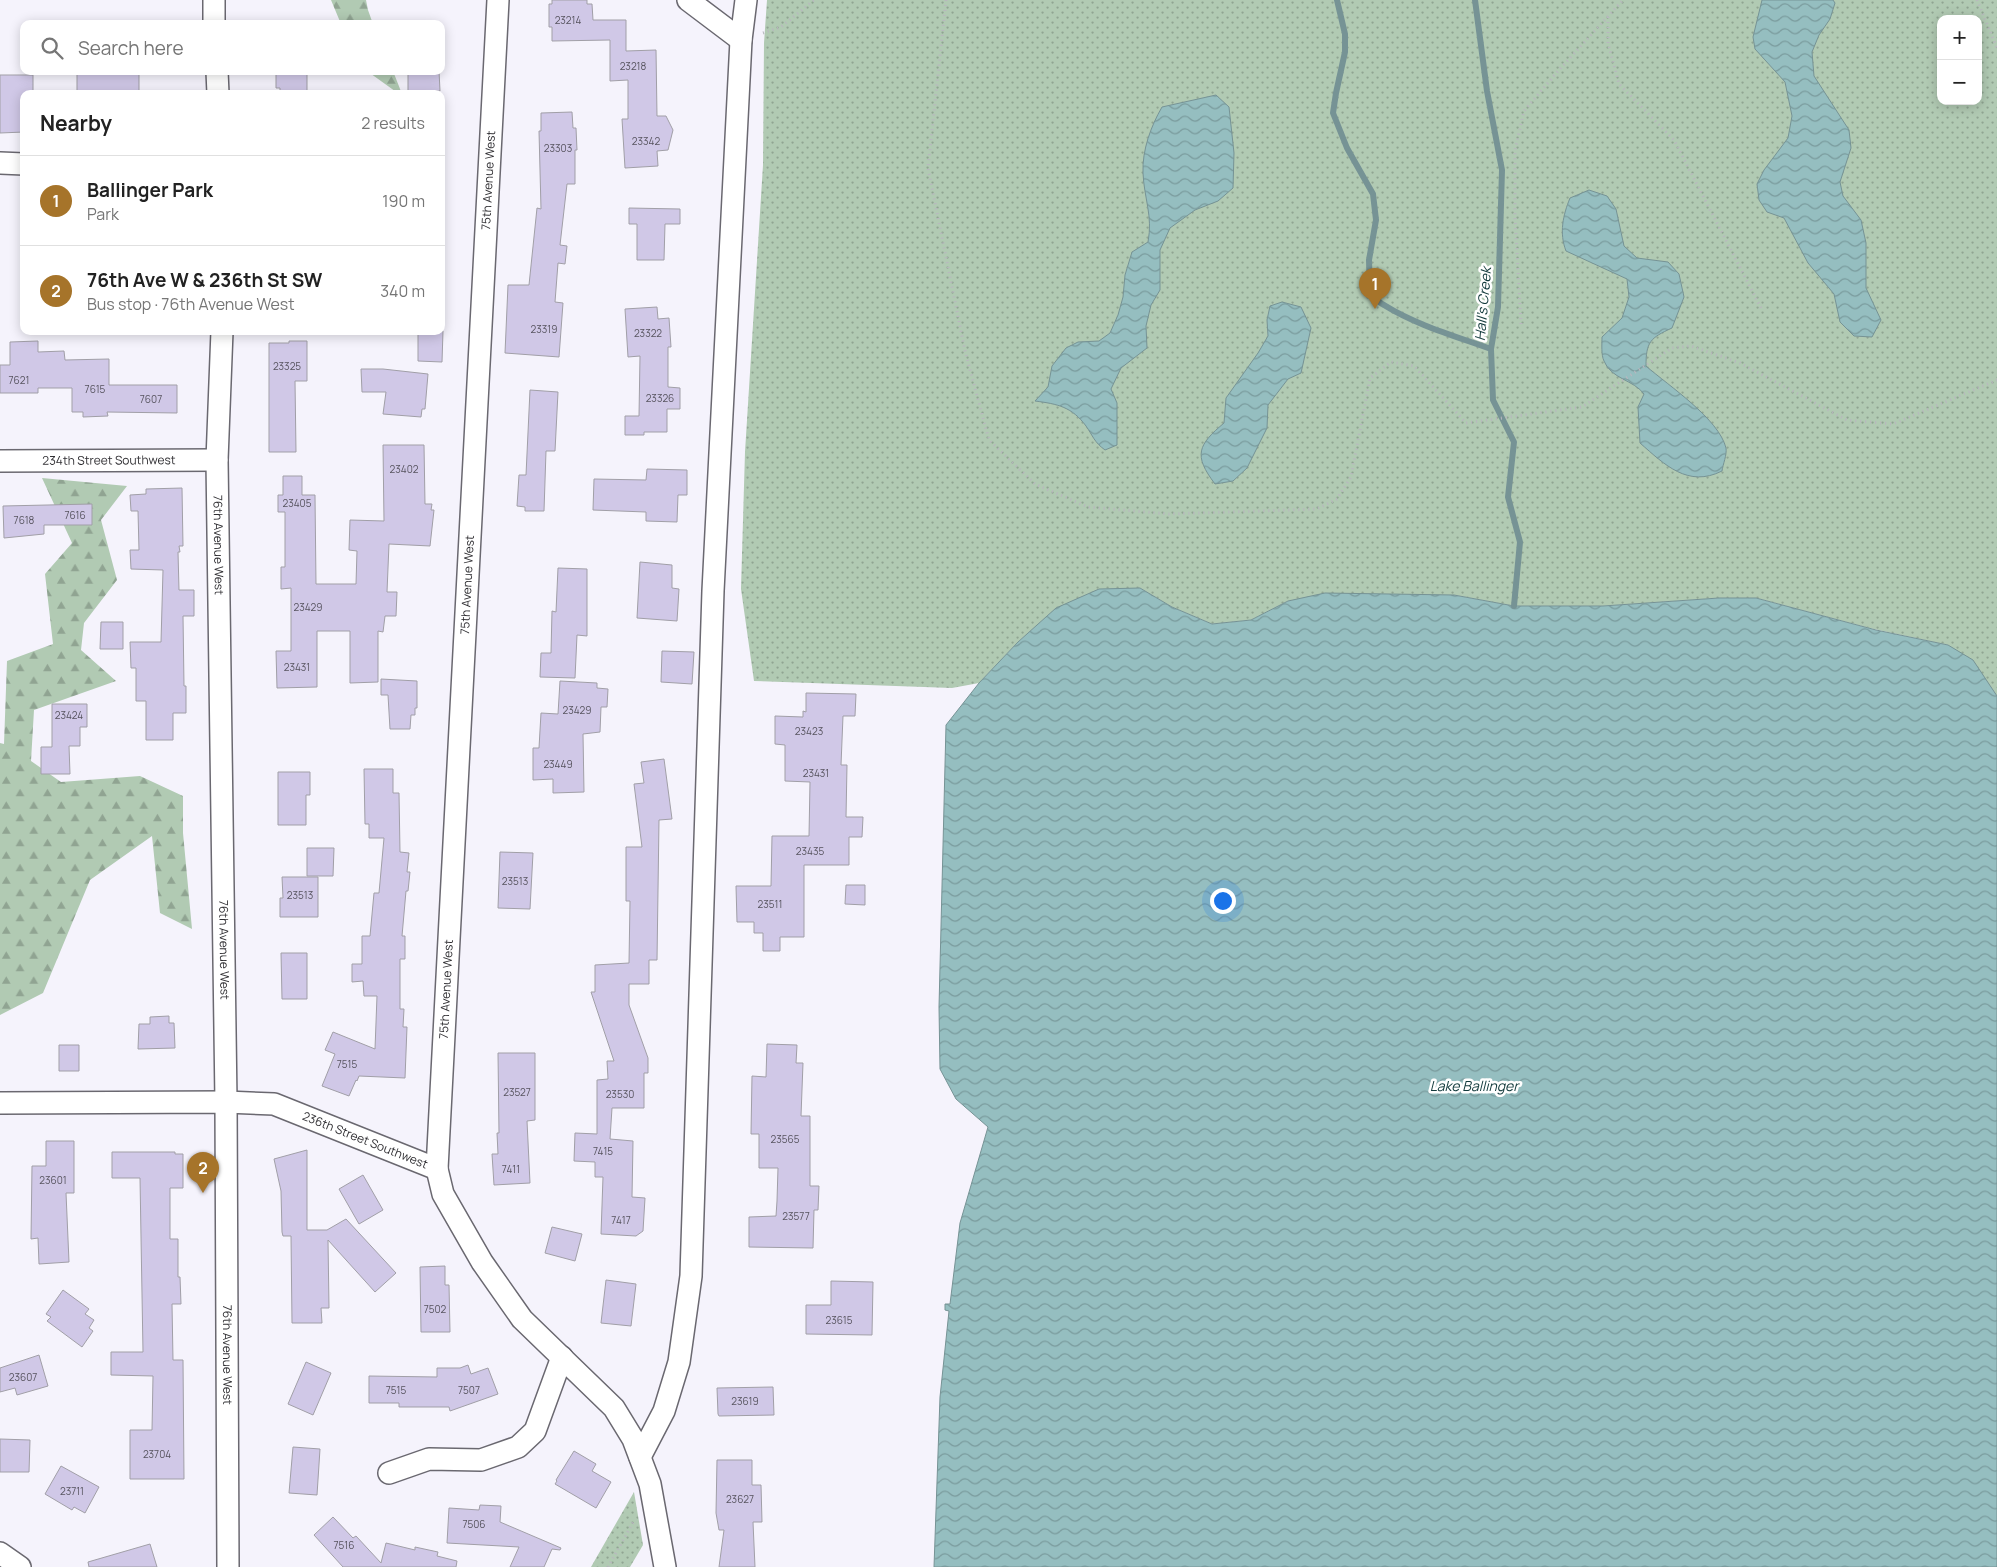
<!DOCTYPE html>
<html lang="en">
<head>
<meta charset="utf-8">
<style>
	body { margin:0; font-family:Manrope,sans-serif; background:#f6f6f6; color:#222 }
	.controls { position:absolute; right:15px; top:15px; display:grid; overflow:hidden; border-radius:10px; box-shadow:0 2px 12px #0003 }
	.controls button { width:45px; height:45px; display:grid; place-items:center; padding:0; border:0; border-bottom:1px solid #e0e0e0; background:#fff; color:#222; font:25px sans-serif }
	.you { position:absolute; left:1222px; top:900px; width:18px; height:18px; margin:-12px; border:4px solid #fff; border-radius:50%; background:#1a73e8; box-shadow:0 0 0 8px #1a73e833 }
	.badge { display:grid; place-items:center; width:32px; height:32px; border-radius:50%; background:#a6742a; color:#fff; font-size:16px; font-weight:700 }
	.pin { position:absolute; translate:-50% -41px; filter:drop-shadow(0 1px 2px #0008) }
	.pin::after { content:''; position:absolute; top:26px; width:18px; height:15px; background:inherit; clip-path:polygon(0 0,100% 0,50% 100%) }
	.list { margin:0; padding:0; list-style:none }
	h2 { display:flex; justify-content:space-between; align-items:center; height:65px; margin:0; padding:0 20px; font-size:21px }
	h2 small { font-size:16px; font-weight:400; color:#767676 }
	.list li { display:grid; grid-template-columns:32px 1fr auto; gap:15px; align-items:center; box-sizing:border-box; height:90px; padding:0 20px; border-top:1px solid #e0e0e0 }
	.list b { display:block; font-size:19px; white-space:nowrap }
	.list p { margin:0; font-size:16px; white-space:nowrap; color:#767676 }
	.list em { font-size:16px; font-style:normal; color:#767676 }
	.icon { flex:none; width:28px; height:28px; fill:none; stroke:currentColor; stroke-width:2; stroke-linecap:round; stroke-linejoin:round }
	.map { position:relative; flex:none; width:1997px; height:1567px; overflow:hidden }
	.search { position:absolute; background:#fff; box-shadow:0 2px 12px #0003; left:20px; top:20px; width:425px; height:55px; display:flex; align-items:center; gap:12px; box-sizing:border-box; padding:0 18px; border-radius:10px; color:#767676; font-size:19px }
	.panel { position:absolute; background:#fff; box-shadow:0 2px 12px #0003; left:20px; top:90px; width:425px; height:245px; border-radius:10px }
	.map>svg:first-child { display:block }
	.grass { fill:url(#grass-dots); fill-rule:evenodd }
	.forest { fill:url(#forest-firs) }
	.water { fill:url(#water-waves); stroke:#769395 }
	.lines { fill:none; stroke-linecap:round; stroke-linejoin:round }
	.stream { stroke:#769395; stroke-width:6 }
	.building { fill:#d0c8e7; stroke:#a19fa7 }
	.minor-casing { stroke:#6a6870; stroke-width:24 }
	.path { stroke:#b9b7bf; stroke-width:3; stroke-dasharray:1 4; stroke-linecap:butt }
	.minor { stroke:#fff; stroke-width:21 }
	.labels { text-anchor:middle; stroke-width:5; stroke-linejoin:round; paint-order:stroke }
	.number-label { font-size:10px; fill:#57545f }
	.street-label { font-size:12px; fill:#2f2e32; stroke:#fff }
	.water-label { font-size:14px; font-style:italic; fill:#11393b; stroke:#fff }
</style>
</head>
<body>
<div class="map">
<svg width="1997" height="1567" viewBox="0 0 1997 1567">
	<defs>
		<pattern id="grass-dots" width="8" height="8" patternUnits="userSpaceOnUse" patternTransform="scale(1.25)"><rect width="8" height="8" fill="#b1cab3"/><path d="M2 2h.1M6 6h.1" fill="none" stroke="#90a492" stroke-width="1.8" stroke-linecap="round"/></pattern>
		<pattern id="forest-firs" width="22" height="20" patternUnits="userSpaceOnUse" patternTransform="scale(1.25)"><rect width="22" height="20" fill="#b1cab3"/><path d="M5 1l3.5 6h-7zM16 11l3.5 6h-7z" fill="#90a492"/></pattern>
		<pattern id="water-waves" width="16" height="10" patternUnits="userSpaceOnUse" patternTransform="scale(1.25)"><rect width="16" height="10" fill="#95bec0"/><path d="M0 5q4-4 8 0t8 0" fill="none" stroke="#7a9b9d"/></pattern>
	</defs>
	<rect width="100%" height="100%" fill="#f5f3fc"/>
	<path class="grass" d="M 767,0 L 1997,0 L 1997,696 L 1948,645 L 1869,628 L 1756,598 L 1719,598 L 1603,606 L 1514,606 L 1454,595 L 1288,601 L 1251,620 L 1212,624 L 1172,607 L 1140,588 L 1057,608 L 1018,642 L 979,683 L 952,688 L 754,681 L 741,589 L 745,452 L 763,165 L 764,43 ZM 1941,19 L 1978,19 L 1978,101 L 1941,101 Z
		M 634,1492 L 643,1545 L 630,1567 L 591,1567 Z"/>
	<path class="forest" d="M 331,0 L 366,0 L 368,10 L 373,24 L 341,24 Z
		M 367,71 L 393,71 L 402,94 L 399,94 Z
		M 42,478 L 127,486 L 101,520 L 117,580 L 84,623 L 81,650 L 116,681 L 34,710 L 31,761 L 61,782 L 140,776 L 183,796 L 183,833 L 192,929 L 160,913 L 152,836 L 90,880 L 43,993 L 0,1015 L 0,743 L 4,744 L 7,661 L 53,644 L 45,574 L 72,543 Z"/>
	<path class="water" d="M 1762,0 L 1833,0 L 1835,3 L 1830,19 L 1819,35 L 1812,52 L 1814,76 L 1849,130 L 1851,148 L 1840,182 L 1843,196 L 1861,220 L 1866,243 L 1866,288 L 1881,320 L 1872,337 L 1854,336 L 1840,322 L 1834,294 L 1808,263 L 1784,218 L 1767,212 L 1759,200 L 1757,184 L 1764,170 L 1788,138 L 1792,116 L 1785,82 L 1755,49 L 1753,37 Z
		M 1216,95 L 1229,107 L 1234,153 L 1233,188 L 1218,201 L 1195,210 L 1170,228 L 1160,250 L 1160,290 L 1151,305 L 1146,326 L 1147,348 L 1121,368 L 1111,389 L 1117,403 L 1117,445 L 1105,450 C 1094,442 1093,436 1086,426 C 1072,407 1058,404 1035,401 L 1048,387 L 1052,366 L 1066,348 L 1078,342 L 1099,341 L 1110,333 L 1118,315 L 1123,297 L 1125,275 L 1132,252 L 1148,242 C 1153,216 1144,198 1143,173 C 1142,150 1151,126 1162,107 Z
		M 1589,190 L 1607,196 L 1616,209 L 1624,246 L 1637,258 L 1668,262 L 1679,274 L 1684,297 L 1672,328 C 1650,338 1646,342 1646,366 C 1669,386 1719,419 1726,448 C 1727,455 1723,464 1722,471 C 1688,488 1665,465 1640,443 L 1638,407 L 1644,394 C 1634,380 1611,379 1604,361 C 1601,355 1602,344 1602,337 L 1622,318 L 1629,297 L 1627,279 L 1566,251 C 1559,233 1563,215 1570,198 Z
		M 1282,302 L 1301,307 L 1311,328 L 1301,373 L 1288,379 L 1268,405 L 1267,428 L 1247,468 L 1233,481 L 1215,484 C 1193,455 1198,445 1224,423 L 1226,398 L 1258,353 L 1268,336 L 1267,320 L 1270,306 Z
		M 1140,588 L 1172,607 L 1212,624 L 1251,620 L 1288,601 L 1325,593 L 1454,595 L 1514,606 L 1603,606 L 1719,598 L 1756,598 L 1876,630 L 1948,645 L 1973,660 L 1997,696 L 1997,1567 L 934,1567 L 940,1397 L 949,1311 L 945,1310 L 945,1304 L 950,1304 L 960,1223 L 988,1127 L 956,1099 L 940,1069 L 939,1007 L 946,725 L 979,683 L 1018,642 L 1056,608 L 1099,589 Z"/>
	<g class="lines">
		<path class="stream" d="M 1337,0 L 1345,34 L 1345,52 L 1336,93 L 1333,113 L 1347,148 L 1373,194 L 1376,220 L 1369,260 L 1370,292 C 1374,296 1378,302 1384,305 C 1416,325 1455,336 1491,349
			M 1475,0 L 1487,91 L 1502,170 L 1498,307 L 1491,349 L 1493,400 L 1514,442 L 1508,497 L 1520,542 L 1514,606"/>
	</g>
	<path class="building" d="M 552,0 L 587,0 L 587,4 L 592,4 L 593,20 L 626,20 L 626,51 L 656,50 L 657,116 L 666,116 L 673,130 L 668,150 L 657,151 L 658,166 L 625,168 L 622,119 L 628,119 L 628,80 L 610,81 L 610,40 L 552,41 L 552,27 L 549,27 L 549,4 L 552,4 Z
		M 79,71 L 104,71 L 104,74 L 139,73 L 139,94 L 77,94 L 77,74 L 79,74 Z
		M 276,71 L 307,71 L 307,94 L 280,94 L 280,88 L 276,88 Z
		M 408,71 L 439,71 L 440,91 L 408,91 Z
		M 0,75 L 33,75 L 33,94 L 24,94 L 24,132 L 0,133 Z
		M 572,112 L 573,128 L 576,128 L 577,150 L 575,150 L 575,184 L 567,184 L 560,245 L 567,246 L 565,264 L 558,263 L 555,302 L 563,303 L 559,357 L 505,353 L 508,285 L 529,285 L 537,208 L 541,209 L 539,131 L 541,131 L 541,113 Z
		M 629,208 L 680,209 L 680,224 L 665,224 L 664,260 L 637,260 L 637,224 L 629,224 Z
		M 657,307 L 658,319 L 669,318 L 671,347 L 668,347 L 668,387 L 680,388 L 680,409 L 667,409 L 667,432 L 644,432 L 644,435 L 625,435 L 625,416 L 639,416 L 640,356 L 628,357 L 625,309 Z
		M 418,331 L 443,331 L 442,362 L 418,361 Z
		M 38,341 L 38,352 L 64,351 L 65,360 L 109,359 L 109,385 L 177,385 L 177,413 L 107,412 L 108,416 L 83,417 L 83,412 L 72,412 L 72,388 L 38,388 L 38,393 L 0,393 L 0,365 L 10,365 L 10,342 Z
		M 289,341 L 307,341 L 307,381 L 295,381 L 296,452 L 269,452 L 269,343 L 289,343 Z
		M 361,369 L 383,369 L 428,374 L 425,409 L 422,409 L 421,417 L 383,414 L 386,392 L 362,392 Z
		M 530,390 L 558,392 L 555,451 L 546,451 L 544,511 L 525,511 L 525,507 L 517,506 L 519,475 L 526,475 Z
		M 383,445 L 424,445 L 425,504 L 432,504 L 431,510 L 434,510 L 430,546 L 389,544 L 387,592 L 397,592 L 396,616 L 385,616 L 383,632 L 378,631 L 378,682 L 350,683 L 350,631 L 317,631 L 317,687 L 277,688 L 276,651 L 291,651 L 291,588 L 281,589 L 281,567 L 285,567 L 285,512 L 278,512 L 278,495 L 283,495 L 283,476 L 302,476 L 302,495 L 315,495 L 316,584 L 356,584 L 357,551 L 349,550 L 350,520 L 384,521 Z
		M 647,469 L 687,470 L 687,495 L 678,495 L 677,522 L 646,521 L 646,512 L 593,510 L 594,479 L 646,480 Z
		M 182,488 L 183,546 L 179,546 L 180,552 L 178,552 L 179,590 L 194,590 L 194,616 L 183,616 L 184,686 L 186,686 L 186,713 L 173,713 L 173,740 L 146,740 L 146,701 L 136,701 L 136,668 L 131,668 L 130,642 L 161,642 L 163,570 L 131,569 L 130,550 L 139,550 L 138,511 L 131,511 L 130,495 L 146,494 L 146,489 Z
		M 92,504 L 92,525 L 44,525 L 44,534 L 4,538 L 3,506 Z
		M 640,562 L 672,565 L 672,588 L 679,589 L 677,621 L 637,618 Z
		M 558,568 L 587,569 L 587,636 L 577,635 L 575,678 L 540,677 L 541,653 L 551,653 L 552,611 L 556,612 Z
		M 101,622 L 123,622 L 123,649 L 100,649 Z
		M 662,651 L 694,652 L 692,684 L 661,682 Z
		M 381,679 L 417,681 L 417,708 L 415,708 L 415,715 L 411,715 L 410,729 L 390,729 L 388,695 L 381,695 Z
		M 560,681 L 597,683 L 597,688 L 608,689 L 607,707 L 601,707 L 600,732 L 583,734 L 584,792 L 553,793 L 553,779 L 533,780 L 533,748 L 539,748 L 541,713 L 558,714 Z
		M 806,693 L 856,694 L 855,716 L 843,716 L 841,765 L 847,765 L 846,817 L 863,817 L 862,837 L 849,837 L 849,865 L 804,865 L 804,937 L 780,937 L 780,951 L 763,951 L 763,933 L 754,933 L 754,922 L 737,922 L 736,886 L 771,886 L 772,836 L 809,836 L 810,782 L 785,781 L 785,745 L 775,744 L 775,716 L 803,717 L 803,711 L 806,712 Z
		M 52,704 L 87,704 L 87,727 L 80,727 L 80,746 L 69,746 L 70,774 L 41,774 L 41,747 L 52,747 Z
		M 664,759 L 672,819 L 659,820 L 657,960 L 649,960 L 649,984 L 629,984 L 629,1005 L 648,1058 L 648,1073 L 644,1073 L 644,1108 L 612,1108 L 610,1139 L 633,1141 L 632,1197 L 645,1198 L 643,1231 L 636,1236 L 601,1234 L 603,1177 L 595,1177 L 595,1162 L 574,1161 L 575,1133 L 597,1134 L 597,1080 L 608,1079 L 607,1061 L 614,1061 L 591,992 L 595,992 L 595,965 L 629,963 L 630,901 L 626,901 L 626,847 L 642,847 L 634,784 L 644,783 L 641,762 Z
		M 364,769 L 393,769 L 393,793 L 399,793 L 400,852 L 409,853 L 407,872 L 410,872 L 408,891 L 406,891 L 402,936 L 405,936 L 405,959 L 400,959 L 400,1009 L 404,1009 L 403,1027 L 407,1027 L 405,1078 L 359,1076 L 357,1081 L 356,1080 L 349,1096 L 322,1086 L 335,1054 L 325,1050 L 333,1032 L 375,1049 L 377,996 L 364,996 L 363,981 L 352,982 L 352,964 L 362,964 L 362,936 L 370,936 L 374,893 L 379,893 L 384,838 L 369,838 L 369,824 L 365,824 Z
		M 278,772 L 310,772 L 310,795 L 306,795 L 306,825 L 278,825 Z
		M 307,848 L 334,848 L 333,876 L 307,876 Z
		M 500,852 L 533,853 L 530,909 L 498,908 Z
		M 282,877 L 318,877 L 318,917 L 280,917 L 280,898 L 283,898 Z
		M 846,885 L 865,885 L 865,905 L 845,904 Z
		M 281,953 L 307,953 L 307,999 L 282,999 Z
		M 169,1016 L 169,1023 L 174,1023 L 175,1048 L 138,1049 L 139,1024 L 150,1024 L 150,1017 Z
		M 767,1044 L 797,1045 L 796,1063 L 803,1063 L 801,1116 L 810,1116 L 810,1186 L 819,1186 L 818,1210 L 814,1210 L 813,1248 L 749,1247 L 749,1217 L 776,1216 L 777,1201 L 778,1168 L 759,1168 L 759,1134 L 751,1134 L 752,1076 L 766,1077 Z
		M 59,1045 L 79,1045 L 79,1071 L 59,1071 Z
		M 498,1053 L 535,1053 L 535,1120 L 527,1121 L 530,1183 L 494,1185 L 492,1154 L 498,1154 L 497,1133 L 499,1133 Z
		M 46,1141 L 74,1141 L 74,1193 L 66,1193 L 69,1262 L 39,1264 L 38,1238 L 31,1239 L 32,1166 L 46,1166 Z
		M 307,1150 L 307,1230 L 327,1230 L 346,1219 L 396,1273 L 375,1292 L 328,1240 L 329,1308 L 321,1308 L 322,1323 L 292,1323 L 291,1236 L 283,1236 L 282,1232 L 281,1191 L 274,1159 Z
		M 112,1152 L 175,1152 L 175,1154 L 183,1154 L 183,1188 L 170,1188 L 170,1239 L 178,1239 L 178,1277 L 180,1277 L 181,1304 L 172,1304 L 173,1360 L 183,1360 L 184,1479 L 130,1479 L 130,1430 L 152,1430 L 153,1376 L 111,1375 L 111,1352 L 143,1352 L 140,1178 L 112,1178 Z
		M 363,1175 L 383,1210 L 359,1224 L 339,1189 Z
		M 552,1227 L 582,1234 L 575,1261 L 545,1253 Z
		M 445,1266 L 445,1285 L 449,1285 L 450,1332 L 421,1332 L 420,1267 Z
		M 606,1280 L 636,1284 L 631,1326 L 601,1323 Z
		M 831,1281 L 873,1282 L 872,1335 L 806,1334 L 806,1305 L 831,1305 Z
		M 63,1290 L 89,1309 L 85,1314 L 94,1320 L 89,1328 L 93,1331 L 82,1347 L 47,1321 L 51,1317 L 46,1314 Z
		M 39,1355 L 48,1386 L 17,1395 L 15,1388 L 0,1392 L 0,1368 Z
		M 306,1362 L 331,1373 L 313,1415 L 288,1404 Z
		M 468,1365 L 471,1374 L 488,1368 L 498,1394 L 450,1411 L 449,1407 L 399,1407 L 399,1403 L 369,1403 L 369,1376 L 437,1377 L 437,1368 L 460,1368 Z
		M 773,1387 L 774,1415 L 719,1416 L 718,1414 L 717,1388 Z
		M 0,1439 L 30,1440 L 29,1472 L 0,1472 Z
		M 293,1447 L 320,1449 L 317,1495 L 289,1493 Z
		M 574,1451 L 596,1464 L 592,1471 L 611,1482 L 596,1508 L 555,1484 L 557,1481 L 556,1480 Z
		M 717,1460 L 752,1460 L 752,1485 L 761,1485 L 762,1522 L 753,1522 L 755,1567 L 719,1567 L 724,1530 L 719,1530 L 716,1513 Z
		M 61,1466 L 99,1487 L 85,1513 L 74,1507 L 72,1510 L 45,1494 Z
		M 480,1505 L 501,1506 L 500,1522 L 561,1548 L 560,1550 L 552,1549 L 544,1567 L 510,1567 L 519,1547 L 447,1543 L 449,1508 L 479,1510 Z
		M 333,1517 L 353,1538 L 356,1536 L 381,1563 L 386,1543 L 415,1550 L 415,1547 L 438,1552 L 437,1556 L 457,1561 L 456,1567 L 343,1567 L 314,1535 Z
		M 150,1544 L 157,1567 L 89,1567 L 88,1562 Z"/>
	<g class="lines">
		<g class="minor-casing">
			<g id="minor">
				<path d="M 214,0 L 214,24"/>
				<path d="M 688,0 L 741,40"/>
				<path d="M 217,71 L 218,94"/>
				<path d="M 0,163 L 24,164"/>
				<path id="s1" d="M 222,331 L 217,460 L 226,1102 L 228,1567"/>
				<path id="s2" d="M 0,461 L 217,460"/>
				<path id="s3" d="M 0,1103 L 226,1102 L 274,1104 L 437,1169 L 443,1194 L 482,1262 L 522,1319 L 614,1408 L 633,1439 L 650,1484 L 665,1567"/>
				<path id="s4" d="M 437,1169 L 498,0"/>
				<path d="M 640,1457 L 664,1411 L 679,1362 L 691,1276 L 713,591 L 741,40 L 746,0"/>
				<path d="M 389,1473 L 429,1459 L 481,1460 L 518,1447 L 535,1431 L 562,1357"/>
				<path d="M 0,1553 L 20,1567"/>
			</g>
		</g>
		<path class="path" d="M 946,0 L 928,168 L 965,351 L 989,440 L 1035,484 L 1088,507 L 1169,514 L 1317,509 L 1337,499 L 1351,477 L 1370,378 L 1391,362 L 1414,366 L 1466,423 L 1582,407 L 1672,348 L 1691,346 L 1740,363 L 1847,420 L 1893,424 L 1997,380
			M 1977,0 L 1997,48
			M 1608,17 L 1608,43 L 1619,84 L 1674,140 L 1761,308
			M 763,33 L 781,27 L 814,0
			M 1521,324 L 1515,217 L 1515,150 L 1524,111 L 1558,71 L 1623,0
			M 608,1567 L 635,1519"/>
		<use href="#minor" class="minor"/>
	</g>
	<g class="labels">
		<g class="number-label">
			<text x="568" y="24">23214</text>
			<text x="633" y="70">23218</text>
			<text x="646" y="145">23342</text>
			<text x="558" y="152">23303</text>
			<text x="544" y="333">23319</text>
			<text x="648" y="337">23322</text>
			<text x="287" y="370">23325</text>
			<text x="19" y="384">7621</text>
			<text x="95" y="393">7615</text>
			<text x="660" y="402">23326</text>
			<text x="151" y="403">7607</text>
			<text x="404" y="473">23402</text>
			<text x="297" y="507">23405</text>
			<text x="75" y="519">7616</text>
			<text x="24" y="524">7618</text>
			<text x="308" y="611">23429</text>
			<text x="297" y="671">23431</text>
			<text x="577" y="714">23429</text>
			<text x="69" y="719">23424</text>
			<text x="809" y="735">23423</text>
			<text x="558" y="768">23449</text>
			<text x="816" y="777">23431</text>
			<text x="810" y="855">23435</text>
			<text x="515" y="885">23513</text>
			<text x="300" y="899">23513</text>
			<text x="770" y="908">23511</text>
			<text x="347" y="1068">7515</text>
			<text x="517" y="1096">23527</text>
			<text x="620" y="1098">23530</text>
			<text x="785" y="1143">23565</text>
			<text x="603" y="1155">7415</text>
			<text x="511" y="1173">7411</text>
			<text x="53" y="1184">23601</text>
			<text x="796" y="1220">23577</text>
			<text x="621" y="1224">7417</text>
			<text x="435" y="1313">7502</text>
			<text x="839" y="1324">23615</text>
			<text x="23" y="1381">23607</text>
			<text x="396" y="1394">7515</text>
			<text x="469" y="1394">7507</text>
			<text x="745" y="1405">23619</text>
			<text x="157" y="1458">23704</text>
			<text x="72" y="1495">23711</text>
			<text x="740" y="1503">23627</text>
			<text x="474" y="1528">7506</text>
			<text x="344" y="1549">7516</text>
		</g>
		<g class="street-label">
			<text dy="4" stroke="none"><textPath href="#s4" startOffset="990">75th Avenue West</textPath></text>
			<text dy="4" stroke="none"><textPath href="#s2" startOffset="109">234th Street Southwest</textPath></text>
			<text dy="4" stroke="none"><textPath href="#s1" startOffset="214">76th Avenue West</textPath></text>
			<text dy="4" stroke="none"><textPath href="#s4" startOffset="585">75th Avenue West</textPath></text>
			<text dy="4" stroke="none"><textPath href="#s1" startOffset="619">76th Avenue West</textPath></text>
			<text dy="4" stroke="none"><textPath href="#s4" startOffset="180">75th Avenue West</textPath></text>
			<text dy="4" stroke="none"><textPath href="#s3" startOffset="372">236th Street Southwest</textPath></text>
			<text dy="4" stroke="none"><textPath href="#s1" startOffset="1024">76th Avenue West</textPath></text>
		</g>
		<g class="water-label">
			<text transform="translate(1483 304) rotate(-85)" y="5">Hall's Creek</text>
			<text x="1474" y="1091">Lake Ballinger</text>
		</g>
	</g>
</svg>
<div class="controls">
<button>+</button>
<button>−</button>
</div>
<div class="you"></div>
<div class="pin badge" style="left:1375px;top:309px">1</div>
<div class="pin badge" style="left:203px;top:1193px">2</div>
<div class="search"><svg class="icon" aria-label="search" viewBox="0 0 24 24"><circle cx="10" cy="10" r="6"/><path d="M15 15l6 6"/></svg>Search here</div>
<section class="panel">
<h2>Nearby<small>2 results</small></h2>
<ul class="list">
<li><span class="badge">1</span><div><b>Ballinger Park</b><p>Park</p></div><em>190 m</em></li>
<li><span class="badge">2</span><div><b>76th Ave W &amp; 236th St SW</b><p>Bus stop · 76th Avenue West</p></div><em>340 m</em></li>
</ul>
</section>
</div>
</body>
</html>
